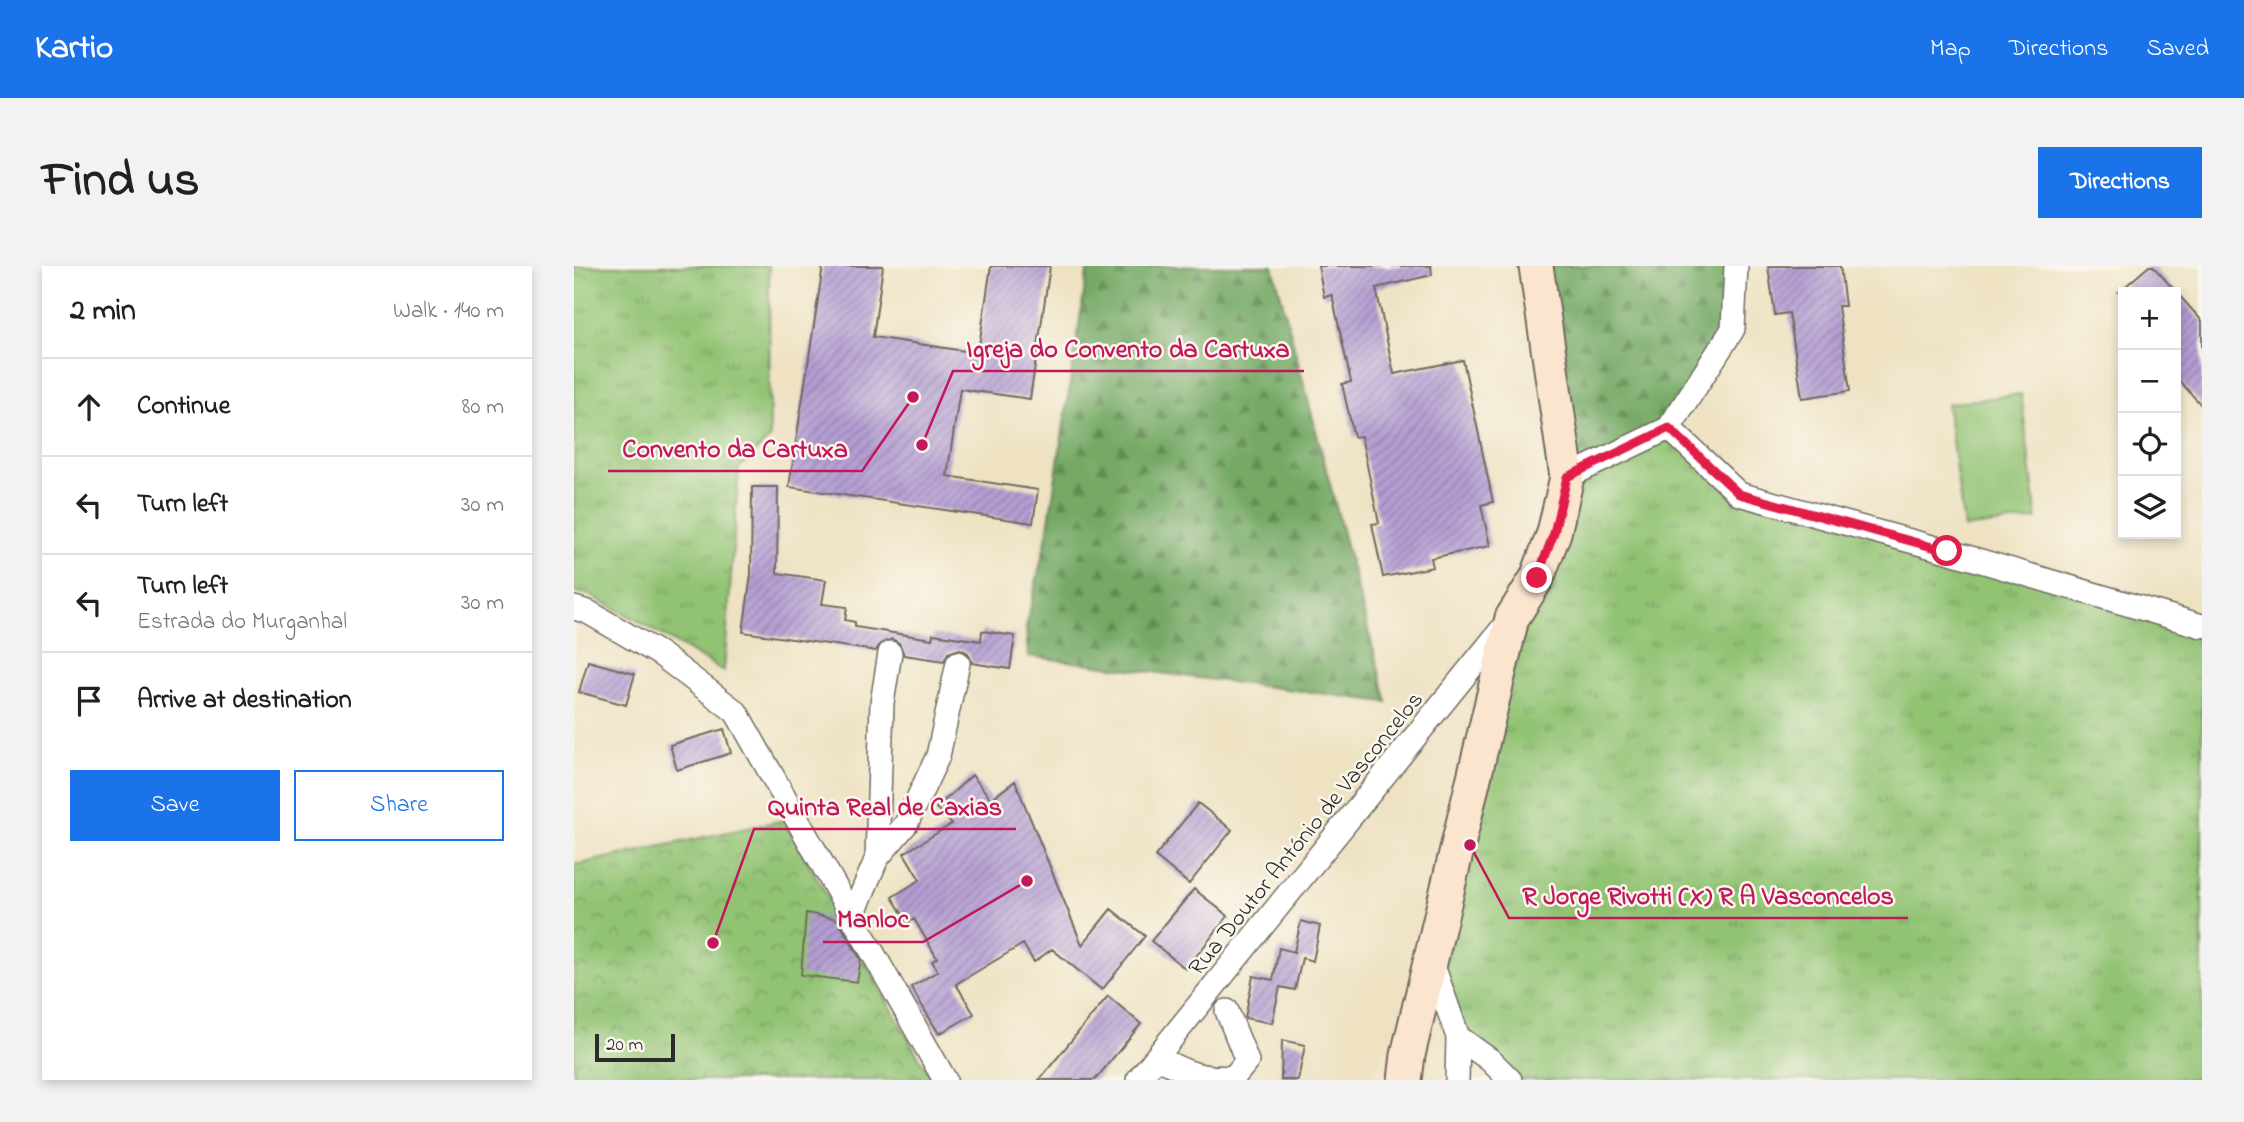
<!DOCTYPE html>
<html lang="en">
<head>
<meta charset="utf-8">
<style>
	body { margin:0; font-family:"Indie Flower",sans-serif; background:#f2f2f2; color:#202124 }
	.controls { position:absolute; right:21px; top:21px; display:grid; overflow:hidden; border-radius:0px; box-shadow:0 4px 10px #0003 }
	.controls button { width:63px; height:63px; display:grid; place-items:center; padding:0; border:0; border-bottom:2px solid #e0e0e0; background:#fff; color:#202124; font:35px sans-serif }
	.scale { position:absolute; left:21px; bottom:18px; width:80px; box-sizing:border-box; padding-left:7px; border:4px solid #2b2b2b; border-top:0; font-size:19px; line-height:24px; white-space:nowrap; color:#2b2b2b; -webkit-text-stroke:5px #fbf7ec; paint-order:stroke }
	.stop { position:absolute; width:21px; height:21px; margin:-16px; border:5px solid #e11d48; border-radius:50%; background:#fff }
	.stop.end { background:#e11d48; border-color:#fff; box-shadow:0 2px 7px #0008 }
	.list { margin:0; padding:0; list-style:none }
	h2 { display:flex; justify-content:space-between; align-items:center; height:91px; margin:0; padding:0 28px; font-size:30px }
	h2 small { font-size:23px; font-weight:400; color:#757577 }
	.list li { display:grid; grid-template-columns:46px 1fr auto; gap:21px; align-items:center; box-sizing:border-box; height:98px; padding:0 28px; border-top:2px solid #e0e0e0 }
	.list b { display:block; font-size:26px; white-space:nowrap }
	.list p { margin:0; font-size:23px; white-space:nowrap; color:#757577 }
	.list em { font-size:23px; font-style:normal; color:#757577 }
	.actions { display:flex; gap:14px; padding:21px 28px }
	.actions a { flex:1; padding:16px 0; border:2px solid #1a73e8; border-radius:0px; text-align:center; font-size:24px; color:#1a73e8 }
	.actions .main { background:#1a73e8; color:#fff }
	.icon { flex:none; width:38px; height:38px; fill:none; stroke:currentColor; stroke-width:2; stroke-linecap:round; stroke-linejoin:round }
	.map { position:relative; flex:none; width:1628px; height:814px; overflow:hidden; border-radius:0px }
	header { display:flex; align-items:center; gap:42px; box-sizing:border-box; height:98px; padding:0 35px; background:#1a73e8; color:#fff }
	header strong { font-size:33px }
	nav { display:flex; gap:38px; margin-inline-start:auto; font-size:24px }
	.intro { display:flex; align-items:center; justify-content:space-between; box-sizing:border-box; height:168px; padding:0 42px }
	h1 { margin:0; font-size:49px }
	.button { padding:18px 32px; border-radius:0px; background:#1a73e8; color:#fff; font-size:24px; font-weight:700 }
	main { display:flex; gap:42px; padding:0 42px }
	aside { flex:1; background:#fff; border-radius:0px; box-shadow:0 4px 10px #0003 }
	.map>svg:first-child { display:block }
	.grass { fill:url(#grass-tufts); stroke:#5e774f; stroke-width:2 }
	.forest { fill:url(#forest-firs); stroke:#506a48; stroke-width:2 }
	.park { fill:url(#park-crowns); stroke:#5e774f; stroke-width:2 }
	.pitch { fill:#92c373; stroke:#5e774f; stroke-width:2 }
	.building { fill:url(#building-hatch) }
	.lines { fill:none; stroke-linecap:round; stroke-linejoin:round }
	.street-casing { stroke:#6f6b60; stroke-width:26 }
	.secondary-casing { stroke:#6f6b60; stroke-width:37 }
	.street { stroke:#fff; stroke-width:23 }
	.secondary { stroke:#fce5cf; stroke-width:33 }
	.route { stroke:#e11d48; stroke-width:9 }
	.labels { text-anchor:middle; stroke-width:5; stroke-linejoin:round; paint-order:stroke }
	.street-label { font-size:24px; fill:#2b2b2b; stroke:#fbf7ec }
	.leader { fill:none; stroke:#c2185b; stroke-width:2.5 }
	.callout-dot { fill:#c2185b; stroke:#fbf7ec; stroke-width:2.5 }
	.callout-label { font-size:26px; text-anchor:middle; font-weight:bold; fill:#c2185b; stroke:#fbf7ec; stroke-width:5; stroke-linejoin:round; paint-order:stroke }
</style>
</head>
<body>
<header>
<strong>Kartio</strong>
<nav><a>Map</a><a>Directions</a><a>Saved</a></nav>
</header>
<div class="intro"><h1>Find us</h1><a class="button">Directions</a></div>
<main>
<aside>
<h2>2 min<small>Walk · 140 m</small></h2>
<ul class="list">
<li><svg class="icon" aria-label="ahead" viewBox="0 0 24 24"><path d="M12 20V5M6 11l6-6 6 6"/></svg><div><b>Continue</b></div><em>80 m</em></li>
<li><svg class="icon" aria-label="left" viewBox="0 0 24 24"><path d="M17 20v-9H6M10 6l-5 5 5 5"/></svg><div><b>Turn left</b></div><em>30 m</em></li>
<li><svg class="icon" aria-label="left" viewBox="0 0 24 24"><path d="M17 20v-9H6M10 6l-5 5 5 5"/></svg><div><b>Turn left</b><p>Estrada do Murganhal</p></div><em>30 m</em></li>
<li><svg class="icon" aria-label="arrive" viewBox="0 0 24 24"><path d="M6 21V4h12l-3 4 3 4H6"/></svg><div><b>Arrive at destination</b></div></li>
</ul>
<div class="actions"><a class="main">Save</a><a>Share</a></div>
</aside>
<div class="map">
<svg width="1628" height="814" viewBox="0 0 1628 814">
	<defs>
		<pattern id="grass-tufts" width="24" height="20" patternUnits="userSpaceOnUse" patternTransform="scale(1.75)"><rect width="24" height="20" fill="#92c373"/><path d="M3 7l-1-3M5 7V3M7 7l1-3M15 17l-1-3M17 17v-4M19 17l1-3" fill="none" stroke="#779f5f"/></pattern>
		<pattern id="forest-firs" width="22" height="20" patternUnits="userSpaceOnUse" patternTransform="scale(1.75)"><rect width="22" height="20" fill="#75a965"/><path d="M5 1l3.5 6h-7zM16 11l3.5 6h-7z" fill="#608a53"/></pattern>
		<pattern id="park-crowns" width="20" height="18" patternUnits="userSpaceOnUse" patternTransform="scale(1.75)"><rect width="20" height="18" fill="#92c373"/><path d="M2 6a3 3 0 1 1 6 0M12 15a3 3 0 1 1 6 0" fill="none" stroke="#779f5f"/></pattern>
		<pattern id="building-hatch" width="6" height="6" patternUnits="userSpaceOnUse" patternTransform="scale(1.75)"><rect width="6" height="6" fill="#b49ed3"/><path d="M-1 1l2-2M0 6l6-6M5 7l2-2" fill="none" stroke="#9381ab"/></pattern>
	</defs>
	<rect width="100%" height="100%" fill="#fbf7ec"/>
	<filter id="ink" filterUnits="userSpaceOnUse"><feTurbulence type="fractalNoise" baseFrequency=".0143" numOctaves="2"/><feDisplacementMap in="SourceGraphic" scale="14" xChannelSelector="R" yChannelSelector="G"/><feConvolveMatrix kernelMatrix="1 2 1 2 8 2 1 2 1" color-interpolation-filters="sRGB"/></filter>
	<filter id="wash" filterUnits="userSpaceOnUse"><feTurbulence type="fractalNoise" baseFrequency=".00686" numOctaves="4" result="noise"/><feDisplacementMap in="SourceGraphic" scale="28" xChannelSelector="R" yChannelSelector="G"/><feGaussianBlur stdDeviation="1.57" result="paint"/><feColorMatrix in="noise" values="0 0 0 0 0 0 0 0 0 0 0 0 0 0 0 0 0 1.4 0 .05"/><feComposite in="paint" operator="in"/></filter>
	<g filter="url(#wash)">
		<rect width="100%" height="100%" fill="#eee2c3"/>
		<path class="grass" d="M 0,0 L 195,0 L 196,172 L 165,202 L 150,405 L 57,351 L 13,328 L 0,326 Z
			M 1095,162 L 1165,228 L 1628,360 L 1628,814 L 937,814 L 851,721 L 993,211 Z"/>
		<path class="forest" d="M 514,0 L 699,0 L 813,436 L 454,390 L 452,361 L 473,269 Z
			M 965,0 L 1162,0 L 1159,63 L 1095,162 L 993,211 Z"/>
		<path class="park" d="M 210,554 L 358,814 L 0,814 L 0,599 Z"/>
		<path class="pitch" d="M 1447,128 L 1463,253 L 1390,262 L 1373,138 Z"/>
		<g id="blocks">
			<path class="building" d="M 249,0 L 309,0 L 299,71 L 404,87 L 417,0 L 476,0 L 456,133 L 386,123 L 373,210 L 464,224 L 459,257 L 215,221 Z
				M 744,0 L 857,0 L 858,9 L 802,22 L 820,108 L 889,94 L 919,236 L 907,239 L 916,280 L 857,292 L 859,301 L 809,311 L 798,258 L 805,257 L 787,170 L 780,171 L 768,118 L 777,116 L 758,29 L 750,31 Z
				M 1194,0 L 1266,0 L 1271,40 L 1264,40 L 1276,125 L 1228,132 L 1215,47 L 1201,49 Z
				M 1575,0 L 1579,0 L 1628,55 L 1628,140 L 1602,111 L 1602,26 L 1545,26 Z
				M 178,221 L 204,221 L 203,307 L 252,314 L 248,338 L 273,341 L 271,354 L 281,356 L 281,361 L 358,373 L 359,368 L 407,375 L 408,365 L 441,370 L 436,403 L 398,397 L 394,387 L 386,383 L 374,387 L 370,395 L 330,389 L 325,377 L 318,373 L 306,378 L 302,385 L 169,366 L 177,309 Z
				M 14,395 L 61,408 L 52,439 L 5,426 Z
				M 150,463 L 157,487 L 103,504 L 96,479 Z
				M 398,509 L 417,533 L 441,515 L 508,679 L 537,643 L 571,670 L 528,724 L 478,683 L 460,696 L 449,678 L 382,718 L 400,748 L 365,768 L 337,721 L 364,705 L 358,695 L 363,692 L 340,653 L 334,657 L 318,631 L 346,614 L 330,587 L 378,558 L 362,542 Z
				M 624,537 L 658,564 L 615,618 L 581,590 Z
				M 620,623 L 654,650 L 612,703 L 577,675 Z
				M 232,647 L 263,653 L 287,694 L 283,716 L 227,709 Z
				M 727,655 L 746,660 L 739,695 L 728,692 L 721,724 L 706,721 L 698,757 L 671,752 L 679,710 L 699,714 L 705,682 L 720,686 Z
				M 534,730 L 567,758 L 521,814 L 465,814 Z
				M 708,774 L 731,779 L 724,814 L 707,814 Z"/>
		</g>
	</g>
	<g filter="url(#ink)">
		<use href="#blocks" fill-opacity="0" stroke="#6f6b60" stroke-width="2"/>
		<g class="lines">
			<g class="street-casing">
				<path id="street" d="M 1095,162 L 1165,228 L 1373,285 L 1628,360
					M 993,211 L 1095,162 L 1159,63 L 1162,0
					M 0,342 L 14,346 L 86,388 L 162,446 L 371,814
					M 303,592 L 308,437 L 316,387
					M 278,651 L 303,592 L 332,558 L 364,490 L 384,397
					M 857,694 L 884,771 L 883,814
					M 884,771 L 916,794 L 936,814
					M 583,791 C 610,806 628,814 660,811 L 673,795 L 653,745
					M 564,814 L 933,357"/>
			</g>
			<g class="secondary-casing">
				<path id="secondary" d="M 831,814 L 834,789 L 938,352 L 963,312 L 980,267 L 993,211 L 962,0"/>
			</g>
			<use href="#street" class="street"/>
			<use href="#secondary" class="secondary"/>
		</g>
	</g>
	<g class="lines" filter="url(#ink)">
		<path class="route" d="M 963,312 L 980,267 L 993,211 L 1095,162 L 1165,228 L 1373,285"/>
	</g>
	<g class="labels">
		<g class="street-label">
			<text transform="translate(731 567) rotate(-51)" y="8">Rua Doutor António de Vasconcelos</text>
		</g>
	</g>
	<path class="leader" d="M348 179L379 105H730M339 131L288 205H34M139 677L180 563H442M896 579L935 652H1334M453 615L349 676H249"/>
	<g class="callout-dot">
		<circle cx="348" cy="179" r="7"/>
		<circle cx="339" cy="131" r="7"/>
		<circle cx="139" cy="677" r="7"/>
		<circle cx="896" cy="579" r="7"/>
		<circle cx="453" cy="615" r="7"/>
	</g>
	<g class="callout-label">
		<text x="554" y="91">Igreja do Convento da Cartuxa</text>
		<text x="161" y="191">Convento da Cartuxa</text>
		<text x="311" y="549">Quinta Real de Caxias</text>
		<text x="1134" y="638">R Jorge Rivotti (X) R A Vasconcelos</text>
		<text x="299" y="661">Manloc</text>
	</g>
</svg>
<div class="controls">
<button>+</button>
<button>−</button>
<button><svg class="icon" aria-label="locate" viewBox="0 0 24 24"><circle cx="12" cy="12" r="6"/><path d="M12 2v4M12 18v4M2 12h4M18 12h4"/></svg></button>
<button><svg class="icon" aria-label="layers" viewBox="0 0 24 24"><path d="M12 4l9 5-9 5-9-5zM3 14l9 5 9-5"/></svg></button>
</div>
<div class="scale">20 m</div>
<div class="stop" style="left:1373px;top:285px"></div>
<div class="stop end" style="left:963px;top:312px"></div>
</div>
</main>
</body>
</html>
